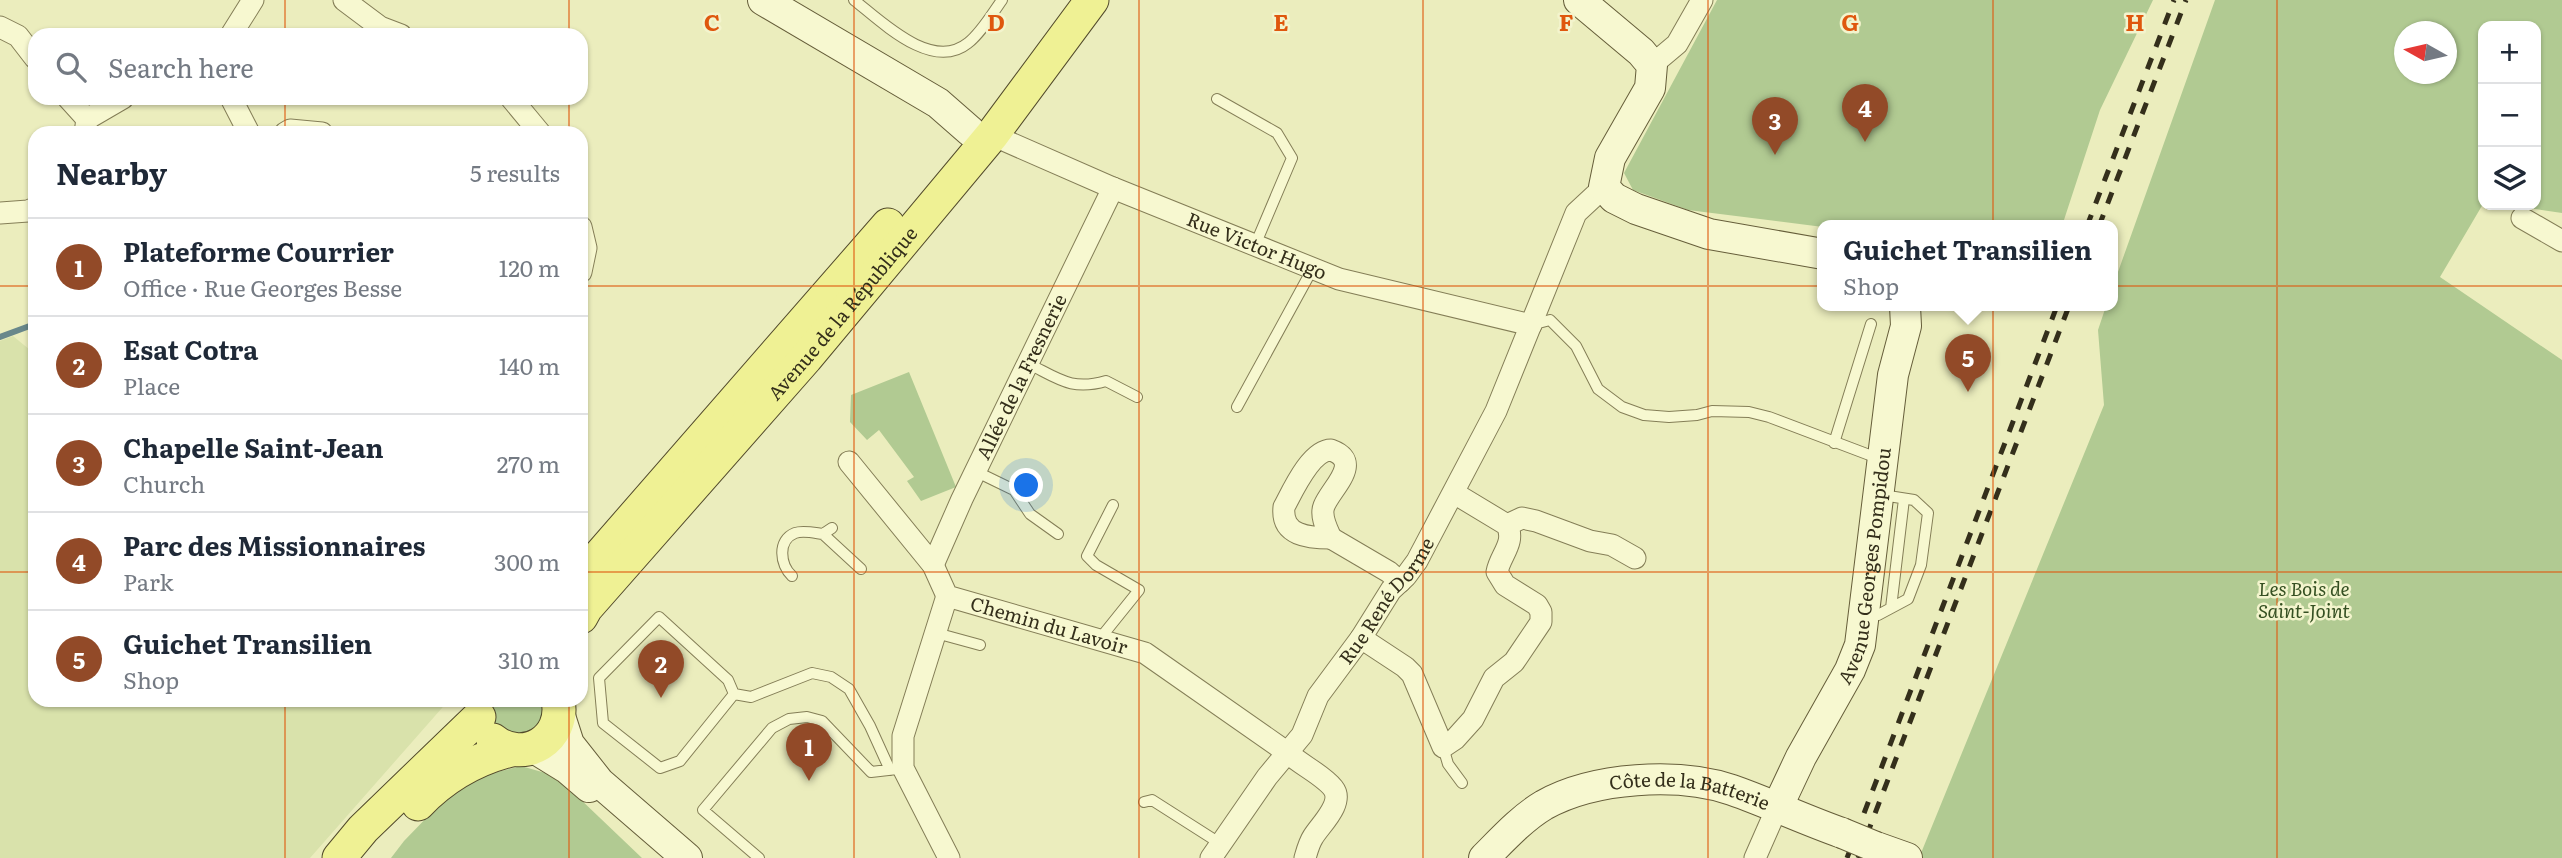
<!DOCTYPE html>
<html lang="en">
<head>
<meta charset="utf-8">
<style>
	body { margin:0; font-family:Literata,serif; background:#f2f2f3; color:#1f2937 }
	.controls { position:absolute; right:21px; top:21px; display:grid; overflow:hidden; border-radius:14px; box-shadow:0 2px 5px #0004 }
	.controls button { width:63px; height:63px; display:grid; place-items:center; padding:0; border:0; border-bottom:2px solid #e0e1e3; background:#fff; color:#1f2937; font:35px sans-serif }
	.compass { position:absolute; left:2394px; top:21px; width:63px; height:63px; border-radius:50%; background:#fff; box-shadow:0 2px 5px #0004; rotate:278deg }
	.you { position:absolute; left:1027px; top:486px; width:24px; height:24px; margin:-18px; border:5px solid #fff; border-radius:50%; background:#1a73e8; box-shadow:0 0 0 10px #1a73e833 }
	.badge { display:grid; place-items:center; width:46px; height:46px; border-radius:50%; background:#924a28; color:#fff; font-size:23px; font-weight:700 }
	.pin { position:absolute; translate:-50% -58px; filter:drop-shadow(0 2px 4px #0008) }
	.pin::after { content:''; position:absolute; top:37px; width:24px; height:21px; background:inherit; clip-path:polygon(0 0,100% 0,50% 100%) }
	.popup { position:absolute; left:1817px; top:220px; width:301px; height:91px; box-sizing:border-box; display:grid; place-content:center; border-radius:14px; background:#fff; filter:drop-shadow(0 2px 5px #0005); font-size:23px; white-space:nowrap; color:#747a83 }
	.popup b { font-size:26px; color:#1f2937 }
	.popup::after { content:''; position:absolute; left:50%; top:100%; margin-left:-14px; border:14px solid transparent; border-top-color:#fff }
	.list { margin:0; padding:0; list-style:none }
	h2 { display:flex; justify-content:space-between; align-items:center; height:91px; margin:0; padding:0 28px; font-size:30px }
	h2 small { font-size:23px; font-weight:400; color:#747a83 }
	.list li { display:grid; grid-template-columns:46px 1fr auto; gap:21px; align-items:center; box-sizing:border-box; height:98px; padding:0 28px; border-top:2px solid #e0e1e3 }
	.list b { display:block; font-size:26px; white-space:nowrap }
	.list p { margin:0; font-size:23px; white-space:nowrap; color:#747a83 }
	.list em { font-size:23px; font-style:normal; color:#747a83 }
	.icon { flex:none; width:38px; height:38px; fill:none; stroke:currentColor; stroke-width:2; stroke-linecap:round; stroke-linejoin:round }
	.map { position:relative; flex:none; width:2562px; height:858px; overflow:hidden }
	.search { position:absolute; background:#fff; box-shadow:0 2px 5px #0004; left:28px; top:28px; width:560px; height:77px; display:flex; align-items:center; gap:18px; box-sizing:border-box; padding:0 24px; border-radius:21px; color:#747a83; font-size:26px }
	.panel { position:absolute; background:#fff; box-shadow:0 2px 5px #0004; left:28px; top:126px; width:560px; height:581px; border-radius:21px }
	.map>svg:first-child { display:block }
	.farmland { fill:#d9e2ab }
	.green { fill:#b1ca92; fill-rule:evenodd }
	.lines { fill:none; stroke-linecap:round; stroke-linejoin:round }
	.stream { stroke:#69888b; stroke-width:6 }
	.lane-casing { stroke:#847e57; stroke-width:12 }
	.street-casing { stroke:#847e57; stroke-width:23 }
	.secondary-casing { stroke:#665e3a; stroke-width:32 }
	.primary-casing { stroke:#524a2b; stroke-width:35 }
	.lane { stroke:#f7f8d0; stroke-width:10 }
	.street { stroke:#f7f8d0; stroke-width:21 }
	.secondary { stroke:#f7f8d0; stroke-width:30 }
	.primary { stroke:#eff194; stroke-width:33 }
	.rail { stroke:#342f1b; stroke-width:5; stroke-dasharray:12 12; stroke-linecap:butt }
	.secondary-bridge-casing { stroke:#665e3a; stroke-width:32; stroke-linecap:butt }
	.secondary-bridge { stroke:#f7f8d0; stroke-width:30 }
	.grid { fill:none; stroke:#df570d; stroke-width:2; stroke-opacity:0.55 }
	.labels { text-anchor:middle; stroke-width:5; stroke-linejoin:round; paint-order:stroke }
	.street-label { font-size:19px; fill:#342f1b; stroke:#f3f4cd }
	.park-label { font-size:19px; font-style:italic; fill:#355022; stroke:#f3f4cd }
	.grid-label { font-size:23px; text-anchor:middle; font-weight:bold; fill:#df570d; stroke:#f3f4cd; stroke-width:5; stroke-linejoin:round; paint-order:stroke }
</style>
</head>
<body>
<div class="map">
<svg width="2562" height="858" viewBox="0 0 2562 858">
	<rect width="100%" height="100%" fill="#ebedbd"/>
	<path class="farmland" d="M 13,336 L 35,354 L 35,700 L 449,700 L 310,858 L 0,858 L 0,341 Z"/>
	<path class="green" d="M 1717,0 L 2153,0 L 2100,110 L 2062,226 L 1823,227 L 1688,210 L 1633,190 L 1624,173 Z
		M 2215,0 L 2562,0 L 2562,213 L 2507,205 L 2536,205 L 2536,26 L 2483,26 L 2483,204 L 2440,277 L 2562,360 L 2562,858 L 1919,858 L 2104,405 L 2098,330 L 2106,306 L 2113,306 L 2113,286 ZM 2404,32 L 2446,32 L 2446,74 L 2404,74 Z
		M 909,372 L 956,487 L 921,501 L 907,481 L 914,477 L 879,430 L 867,440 L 850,422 L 851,395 Z
		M 493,700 L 544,700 L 545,722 L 514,739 C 499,728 486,721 493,700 Z
		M 521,766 L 556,776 L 642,858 L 391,858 L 404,841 L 462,781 Z"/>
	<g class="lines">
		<path class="stream" d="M 0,337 L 35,324"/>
		<g class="lane-casing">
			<path id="lane" d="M 854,0 C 882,22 932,72 968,43 C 981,33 992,14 1002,0
				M 1217,99 L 1277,133 L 1292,158 L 1256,243
				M 1531,325 L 1550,320 L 1576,346 L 1598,389 L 1622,407 L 1644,415 L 1669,417 L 1697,415 L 1712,411 L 1749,412 L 1769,417 L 1880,459
				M 1029,364 C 1059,379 1072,391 1106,381 L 1137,397
				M 1237,407 L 1313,268
				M 1834,443 L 1871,324
				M 977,472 L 1014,490 L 1030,514 L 1058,534
				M 823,534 L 861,569
				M 792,576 C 780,565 777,540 795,533 C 803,530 815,533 823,534 L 832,528
				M 1891,608 L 1904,499
				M 1866,614 L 1878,615 L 1908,599 L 1921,565 L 1928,513 L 1914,500 L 1882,495
				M 936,633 L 980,645
				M 1098,641 L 1139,590 L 1096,565 L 1087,556 L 1113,505
				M 734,694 L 680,761 L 660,768 L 603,723 L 599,678 L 659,617 L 728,680 L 734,694 L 751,697 L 812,673 L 831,677 L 849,689 L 870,726 L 890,770
				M 1443,747 L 1448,764 L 1462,783
				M 1144,802 L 1152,800 L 1221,844
				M 759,858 L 703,810 L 772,728 L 789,719 L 807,717 L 822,721 L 871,772 L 897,769"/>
		</g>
		<g class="street-casing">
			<g id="street">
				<path d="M 344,0 L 380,27 L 401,35"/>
				<path d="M 0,27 L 18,36 L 35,58"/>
				<path d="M 231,35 L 253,0"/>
				<path d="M 1652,65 L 1677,44 L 1702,0"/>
				<path d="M 68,98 L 87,119"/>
				<path d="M 231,98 L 249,133"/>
				<path d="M 511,98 L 540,133"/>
				<path d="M 85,133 L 87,119 L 123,98"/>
				<path d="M 285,133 L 290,130 L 322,133"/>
				<path id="s1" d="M 992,135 L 1113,188 L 1339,279 L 1531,325"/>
				<path d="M 0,213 L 28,211 L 35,208"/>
				<path d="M 2522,218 L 2562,241"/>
				<path d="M 581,227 L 586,248 L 581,272"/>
				<path d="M 1331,450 C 1364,462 1331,488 1324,506 C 1320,516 1327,529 1331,538 C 1309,538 1281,536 1284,507 C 1293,490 1311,450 1331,450 Z"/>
				<path id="s2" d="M 849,462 L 933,565 L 947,596 L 1145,653 L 1288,753 C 1301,765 1323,775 1333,788 C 1345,803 1320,825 1313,837 C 1309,843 1307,851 1305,858"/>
				<path d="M 1507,525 L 1522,518 L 1536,521 L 1590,541 L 1612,545 L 1635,558"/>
				<path d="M 1331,538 L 1389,572 L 1400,582"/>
				<path id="s3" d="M 933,565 L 962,499 L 1113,188"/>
				<path d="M 947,596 L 903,736 L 903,768 L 949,858"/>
				<path d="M 1361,638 L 1405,667 L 1412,674 L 1443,747 L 1455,739 L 1473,719 L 1494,678 L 1514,662 L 1541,622 L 1541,612 L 1537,605 L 1505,585 L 1497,572 C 1500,555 1516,543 1507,525 L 1454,493"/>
				<path id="s4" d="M 1211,858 L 1267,777 L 1302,735 L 1318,696 L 1361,638 L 1391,590 L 1406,576 L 1417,561 L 1496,411 L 1576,213 L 1604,187"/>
				<path d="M 1755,858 L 1777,808"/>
			</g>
		</g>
		<g class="secondary-casing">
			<g id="secondary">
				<path d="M 763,0 L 938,103 L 970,131"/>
				<path d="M 1579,0 L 1641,52 L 1652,65 L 1650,88 L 1610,158 L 1604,187 L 1614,198 L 1636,209 L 1709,234 L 1823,254"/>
				<path d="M 559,713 L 569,744 L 599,782 L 687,858"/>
				<path d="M 534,748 L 568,769 L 589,787"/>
				<path id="s5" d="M 1777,808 L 1801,757 L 1850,670 L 1860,645 L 1893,375 L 1906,326 L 1905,306"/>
				<path d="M 1876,847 L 1907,858"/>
				<path id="s6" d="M 1484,858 C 1502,840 1522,818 1544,805 C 1594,777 1678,772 1732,790 C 1769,803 1805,820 1842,833"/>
			</g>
		</g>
		<g class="primary-casing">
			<g id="primary">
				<path d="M 581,577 L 888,225"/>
				<path id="s7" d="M 581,617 L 586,608 L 806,358 L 992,135 L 1092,0"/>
				<path d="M 493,740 C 524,765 566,739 558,700"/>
				<path d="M 418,804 C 443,778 475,759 511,750"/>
				<path d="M 339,858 L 363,829 L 479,717"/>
			</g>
		</g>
		<use href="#lane" class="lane"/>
		<use href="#street" class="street"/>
		<use href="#secondary" class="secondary"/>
		<use href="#primary" class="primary"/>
		<path class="rail" d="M 2087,226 L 2174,0
			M 2099,226 L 2186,0
			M 1847,858 L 2057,306
			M 1858,858 L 2069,306"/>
		<g class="secondary-bridge-casing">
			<path id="secondary-bridge" d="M 1842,833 L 1876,847"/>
		</g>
		<use href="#secondary-bridge" class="secondary-bridge"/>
	</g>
	<path class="grid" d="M 285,0 L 285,35M 569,0 L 569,35M 854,0 L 854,858M 1139,0 L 1139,858M 1423,0 L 1423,858M 1708,0 L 1708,858M 1993,0 L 1993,858M 2277,0 L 2277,858M 285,98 L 285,133M 569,98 L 569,133M 0,286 L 35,286M 581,286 L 2562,286M 0,572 L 35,572M 581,572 L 2562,572M 285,700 L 285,858M 569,700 L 569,858"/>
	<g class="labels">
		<g class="street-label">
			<text dy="7" stroke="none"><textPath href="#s1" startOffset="287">Rue Victor Hugo</textPath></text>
			<text dy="7" stroke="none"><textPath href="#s7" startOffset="401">Avenue de la République</textPath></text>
			<text dy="7" stroke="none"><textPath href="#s3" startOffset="208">Allée de la Fresnerie</textPath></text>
			<text dy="7" stroke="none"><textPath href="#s5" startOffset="262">Avenue Georges Pompidou</textPath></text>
			<text dy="7" stroke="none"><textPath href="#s4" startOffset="313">Rue René Dorme</textPath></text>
			<text dy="7" stroke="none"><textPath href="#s2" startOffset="273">Chemin du Lavoir</textPath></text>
			<text dy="7" stroke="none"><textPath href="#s6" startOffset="231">Côte de la Batterie</textPath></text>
		</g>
		<g class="park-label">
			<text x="2304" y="596">Les Bois de<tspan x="2304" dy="22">Saint-Joint</tspan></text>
		</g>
	</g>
	<g class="grid-label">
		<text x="712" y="31">C</text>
		<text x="996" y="31">D</text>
		<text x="1281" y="31">E</text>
		<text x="1566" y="31">F</text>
		<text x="1850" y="31">G</text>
		<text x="2135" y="31">H</text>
	</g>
</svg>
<div class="controls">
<button>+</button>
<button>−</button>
<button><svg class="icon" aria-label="layers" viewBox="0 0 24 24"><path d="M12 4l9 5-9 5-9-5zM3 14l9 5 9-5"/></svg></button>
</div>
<svg class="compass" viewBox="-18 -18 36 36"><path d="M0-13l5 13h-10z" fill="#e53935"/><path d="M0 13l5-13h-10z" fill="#747a83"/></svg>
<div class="you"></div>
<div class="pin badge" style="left:809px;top:781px">1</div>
<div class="pin badge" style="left:661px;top:698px">2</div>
<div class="pin badge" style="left:1775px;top:155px">3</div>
<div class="pin badge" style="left:1865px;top:142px">4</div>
<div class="pin badge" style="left:1968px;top:392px">5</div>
<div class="popup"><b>Guichet Transilien</b>Shop</div>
<div class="search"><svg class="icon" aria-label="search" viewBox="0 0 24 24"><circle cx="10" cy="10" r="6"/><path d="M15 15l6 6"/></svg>Search here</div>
<section class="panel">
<h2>Nearby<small>5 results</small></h2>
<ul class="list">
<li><span class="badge">1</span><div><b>Plateforme Courrier</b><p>Office · Rue Georges Besse</p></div><em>120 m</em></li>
<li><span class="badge">2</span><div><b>Esat Cotra</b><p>Place</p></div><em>140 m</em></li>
<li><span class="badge">3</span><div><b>Chapelle Saint-Jean</b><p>Church</p></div><em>270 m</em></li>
<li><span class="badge">4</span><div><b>Parc des Missionnaires</b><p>Park</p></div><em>300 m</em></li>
<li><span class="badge">5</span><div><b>Guichet Transilien</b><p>Shop</p></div><em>310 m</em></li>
</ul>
</section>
</div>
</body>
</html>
